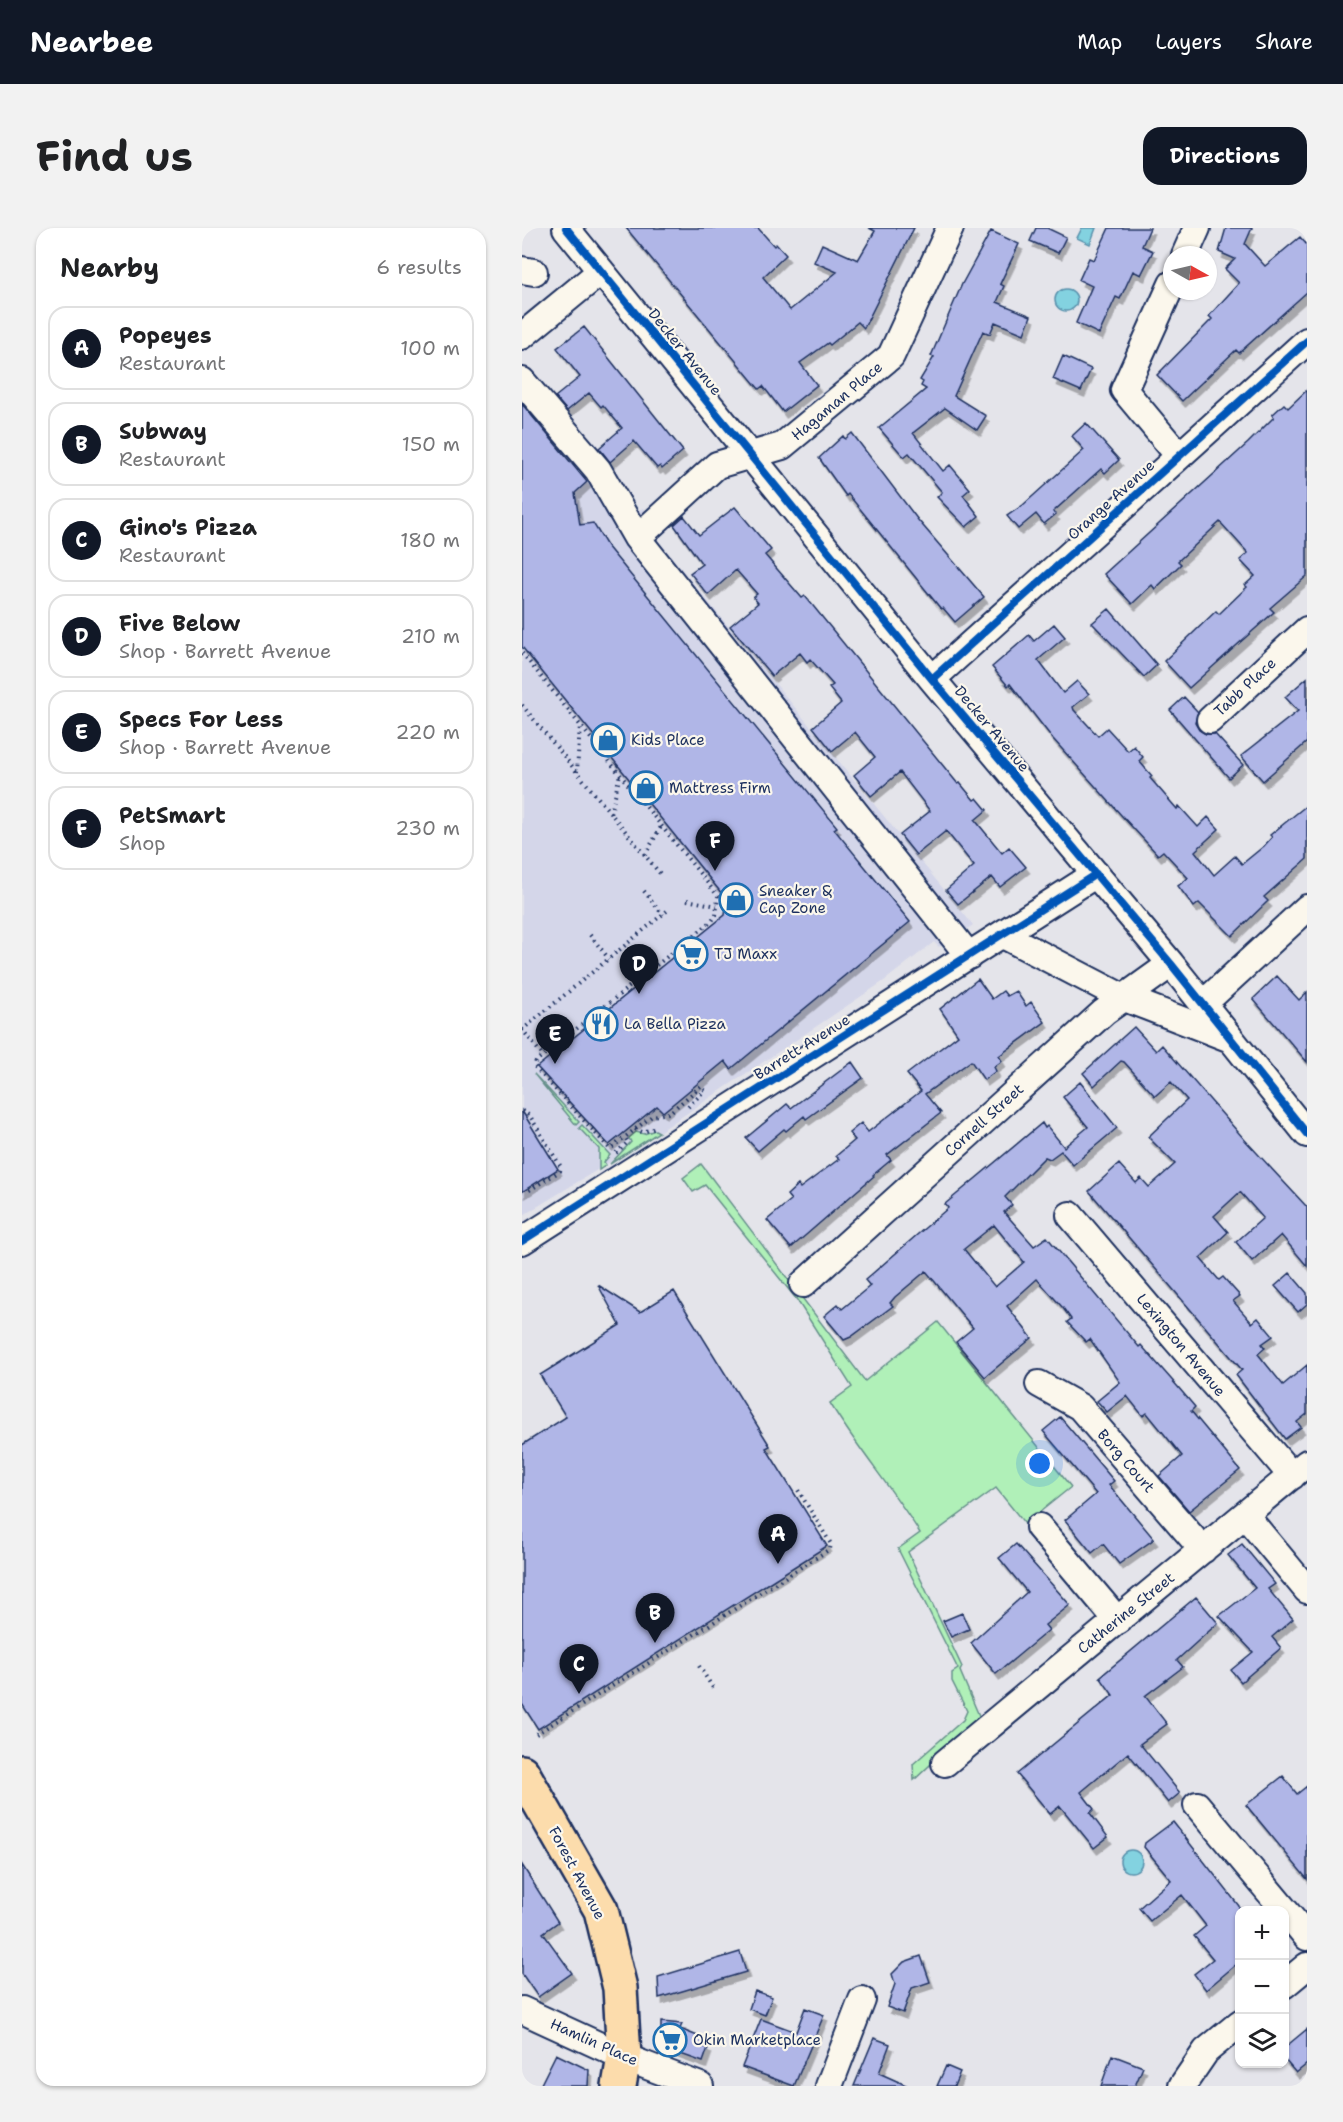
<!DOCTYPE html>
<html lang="en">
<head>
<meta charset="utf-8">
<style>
	body { margin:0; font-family:"Shantell Sans",sans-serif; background:#f2f2f2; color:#202124 }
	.controls { position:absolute; right:18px; bottom:18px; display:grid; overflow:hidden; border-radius:12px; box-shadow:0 2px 4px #0004 }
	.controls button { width:54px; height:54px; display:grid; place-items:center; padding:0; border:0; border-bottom:2px solid #e0e0e0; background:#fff; color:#202124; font:30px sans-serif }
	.compass { position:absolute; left:641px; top:18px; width:54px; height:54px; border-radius:50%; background:#fff; box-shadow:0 2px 4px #0004; rotate:98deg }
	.you { position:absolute; left:518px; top:1236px; width:21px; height:21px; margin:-15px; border:4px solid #fff; border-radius:50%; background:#1a73e8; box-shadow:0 0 0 9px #1a73e833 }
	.badge { display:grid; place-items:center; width:39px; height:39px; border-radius:50%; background:#111827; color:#fff; font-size:20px; font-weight:700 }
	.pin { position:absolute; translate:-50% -50px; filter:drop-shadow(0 2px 3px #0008) }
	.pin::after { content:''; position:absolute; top:32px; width:21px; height:18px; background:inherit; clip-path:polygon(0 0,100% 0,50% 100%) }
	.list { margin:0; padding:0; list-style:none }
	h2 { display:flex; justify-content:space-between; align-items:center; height:78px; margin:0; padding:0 24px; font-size:26px }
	h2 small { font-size:20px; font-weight:400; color:#757577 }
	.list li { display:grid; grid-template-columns:39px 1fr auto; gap:18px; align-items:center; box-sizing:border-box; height:84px; margin:0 12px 12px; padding:0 12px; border:2px solid #e0e0e0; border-radius:18px }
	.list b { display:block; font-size:22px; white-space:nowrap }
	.list p { margin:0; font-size:20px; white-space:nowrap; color:#757577 }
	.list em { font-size:20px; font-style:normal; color:#757577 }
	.icon { flex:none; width:33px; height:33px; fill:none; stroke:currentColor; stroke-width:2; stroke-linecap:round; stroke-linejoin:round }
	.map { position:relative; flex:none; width:785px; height:1858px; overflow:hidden; border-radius:18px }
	header { display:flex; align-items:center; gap:36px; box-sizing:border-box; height:84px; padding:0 30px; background:#111827; color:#fff }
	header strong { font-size:28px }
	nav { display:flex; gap:33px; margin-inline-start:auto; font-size:21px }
	.intro { display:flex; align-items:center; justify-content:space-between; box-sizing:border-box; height:144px; padding:0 36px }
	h1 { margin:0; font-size:42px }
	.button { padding:15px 27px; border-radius:18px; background:#111827; color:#fff; font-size:21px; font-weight:700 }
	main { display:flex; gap:36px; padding:0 36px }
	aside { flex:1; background:#fff; border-radius:18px; box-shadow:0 2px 4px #0004 }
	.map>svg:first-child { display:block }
	.built { fill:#d4d6e9 }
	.green { fill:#b0f0b8; stroke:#66908b; stroke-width:1.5 }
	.water { fill:#83d2e0; stroke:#5991ac; stroke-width:1.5 }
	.building { fill:#b0b6e7; stroke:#1b2f5e; stroke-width:1.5; fill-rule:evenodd; filter:url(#shadow) }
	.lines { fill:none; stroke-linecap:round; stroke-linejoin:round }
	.minor-casing { stroke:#1b2f5e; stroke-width:30 }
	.major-casing { stroke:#1b2f5e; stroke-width:38 }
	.path { stroke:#1b2f5e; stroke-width:4; stroke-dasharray:1.5 4.5; stroke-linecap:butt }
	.minor { stroke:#fbf7ec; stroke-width:26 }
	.major { stroke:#fcdcac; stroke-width:33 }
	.cycleway-casing { stroke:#fbf7ec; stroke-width:11 }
	.cycleway { stroke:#0057b8; stroke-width:8 }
	.labels { text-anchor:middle; stroke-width:4.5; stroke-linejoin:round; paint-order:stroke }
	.street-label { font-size:15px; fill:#1b2f5e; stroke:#fbf7ec }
	.poi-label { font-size:15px; fill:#1b2f5e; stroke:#fbf7ec; text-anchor:start }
</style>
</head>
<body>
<header>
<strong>Nearbee</strong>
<nav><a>Map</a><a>Layers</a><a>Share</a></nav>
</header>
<div class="intro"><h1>Find us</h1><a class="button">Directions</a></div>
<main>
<aside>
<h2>Nearby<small>6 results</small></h2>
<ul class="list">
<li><span class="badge">A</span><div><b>Popeyes</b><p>Restaurant</p></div><em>100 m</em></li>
<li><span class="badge">B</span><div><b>Subway</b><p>Restaurant</p></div><em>150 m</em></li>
<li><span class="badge">C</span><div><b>Gino's Pizza</b><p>Restaurant</p></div><em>180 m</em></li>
<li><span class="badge">D</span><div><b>Five Below</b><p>Shop · Barrett Avenue</p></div><em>210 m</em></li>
<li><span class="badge">E</span><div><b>Specs For Less</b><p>Shop · Barrett Avenue</p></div><em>220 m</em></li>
<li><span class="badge">F</span><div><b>PetSmart</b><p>Shop</p></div><em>230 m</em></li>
</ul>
</aside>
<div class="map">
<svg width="785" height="1858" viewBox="0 0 785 1858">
	<defs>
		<filter id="shadow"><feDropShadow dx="3.5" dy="6" stdDeviation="0" flood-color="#0004"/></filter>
	</defs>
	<rect width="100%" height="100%" fill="#e4e4ea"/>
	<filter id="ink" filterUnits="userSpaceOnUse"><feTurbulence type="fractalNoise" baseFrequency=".0167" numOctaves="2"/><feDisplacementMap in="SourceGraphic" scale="12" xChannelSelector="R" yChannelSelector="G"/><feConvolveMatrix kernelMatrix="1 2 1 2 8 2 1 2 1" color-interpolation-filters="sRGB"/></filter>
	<g filter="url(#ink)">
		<path class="built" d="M 0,142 L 112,280 L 117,282 L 121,280 L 136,300 L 134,310 L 451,697 L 417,719 L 412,714 L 362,753 L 137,904 L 0,988 Z"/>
		<path class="green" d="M 12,846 L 57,894 L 54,897 Z
			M 60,897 L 88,927 L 82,934 L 84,937 L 77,942 L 77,921 L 57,900 Z
			M 133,902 L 137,904 L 88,936 L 109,914 L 107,910 L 114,904 L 122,906 Z
			M 179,936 L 343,1153 L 416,1094 L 549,1259 L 503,1296 L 474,1260 L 386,1324 L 440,1439 L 438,1443 L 458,1490 L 392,1552 L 391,1536 L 441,1492 L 445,1483 L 430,1453 L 430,1445 L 436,1441 L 376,1321 L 398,1305 C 370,1260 335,1220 308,1175 L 330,1159 L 275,1072 L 183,957 L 171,964 L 161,950 Z"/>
		<path class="water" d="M 560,0 L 574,0 L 568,16 L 555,10 Z
			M533 72a11 11 0 1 1 22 0a11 11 0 1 1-22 0Z
			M598 1633a11 11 0 1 1 22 0a11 11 0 1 1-22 0Z"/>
		<path class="building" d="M 104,0 L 236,0 L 252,18 L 254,16 L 264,27 L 241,49 L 268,82 L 315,44 L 292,34 L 300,16 L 336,32 L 353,3 L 347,0 L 392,0 L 342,100 L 336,94 L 308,117 L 306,115 L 278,135 L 295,157 L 261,184 L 241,158 L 237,161 Z
			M 514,0 L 525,0 L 544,9 L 536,25 L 508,13 Z
			M 587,0 L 628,0 L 620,18 L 631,23 L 619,47 L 611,43 L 598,71 L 594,69 L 577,106 L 554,95 L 570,58 L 557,52 L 567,30 L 572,32 Z
			M 704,0 L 730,0 L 723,16 L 743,38 L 778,9 L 785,17 L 785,64 L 717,125 L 714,122 L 660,173 L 635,147 L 690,91 L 687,88 L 717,55 L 703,41 L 713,31 L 697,24 Z
			M 469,3 L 497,16 L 478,56 L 482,58 L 475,74 L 509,88 L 502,106 L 473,94 L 468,106 L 461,103 L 432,168 L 464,188 L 455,202 L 423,180 L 391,205 L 421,243 L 428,237 L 448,261 L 441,267 L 457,288 L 444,299 L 415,269 L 420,264 L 387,225 L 382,229 L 357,200 L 404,161 L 399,158 L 401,154 L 398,152 L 412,129 L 409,128 L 440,56 Z
			M 62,99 L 161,223 L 140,241 L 138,238 L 135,240 L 112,213 L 88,234 L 77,220 L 100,200 L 81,177 L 79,179 L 67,165 L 45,183 L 33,169 L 58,149 L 35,120 Z
			M 541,128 L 569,141 L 559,163 L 531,151 Z
			M 785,162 L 785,348 L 748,380 L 752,384 L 667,460 L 642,433 L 694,383 L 697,386 L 725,359 L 723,357 L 733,348 L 718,332 L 726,325 L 698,294 L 656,333 L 659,336 L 633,361 L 630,357 L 610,376 L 582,346 L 726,215 L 752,189 L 750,187 L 762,176 L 766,180 Z
			M 0,176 L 65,254 L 53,265 L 58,297 L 71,295 L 85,318 L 315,599 L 312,601 L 388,694 L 209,841 L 203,833 L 141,884 L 135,878 L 87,917 L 15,839 L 203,687 L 205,672 L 0,419 Z
			M 564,195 L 597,232 L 583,245 L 579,241 L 531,284 L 534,286 L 522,296 L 514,286 L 496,301 L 485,288 L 501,277 L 562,222 L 550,208 Z
			M 330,205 L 396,292 L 462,369 L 433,394 L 421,380 L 419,381 L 326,266 L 324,268 L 297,230 L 321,208 L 323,211 Z
			M 213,279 L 249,322 L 243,327 L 280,370 L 283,368 L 436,556 L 438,555 L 452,572 L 455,570 L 465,582 L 453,592 L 480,625 L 487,619 L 504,639 L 478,659 L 470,649 L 436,676 L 424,662 L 452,638 L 424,603 L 394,627 L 378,607 L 408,583 L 378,544 L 349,568 L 332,547 L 353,529 L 333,504 L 310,523 L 291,499 L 319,475 L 307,460 L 311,457 L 288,431 L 285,434 L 278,425 L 250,448 L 208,398 L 236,375 L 231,369 L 235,366 L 214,342 L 186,367 L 168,345 L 180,336 L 152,297 L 162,288 L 177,307 Z
			M 587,381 L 635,437 L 622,449 L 570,395 Z
			M 532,396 L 543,409 L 516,432 L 541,465 L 555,453 L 567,466 L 551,479 L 552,482 L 576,508 L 585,500 L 606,523 L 612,518 L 621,529 L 617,533 L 630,548 L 628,550 L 655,581 L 657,578 L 676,599 L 686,589 L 697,601 L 673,623 L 692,647 L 713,628 L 720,636 L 742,618 L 750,609 L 748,607 L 785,577 L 785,631 L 742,669 L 746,673 L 710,708 L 677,675 L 672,679 L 656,658 L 666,650 L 641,623 L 636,627 L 599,587 L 531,511 L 488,456 L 486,458 L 470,439 L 507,407 L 512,413 Z
			M 785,450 L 785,514 L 741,553 L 719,528 L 776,483 L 763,469 Z
			M 662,469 L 676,484 L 673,495 L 677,502 L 684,506 L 693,506 L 721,537 L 707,550 L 648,482 Z
			M 755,748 L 777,772 L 785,764 L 785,834 L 731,771 Z
			M 456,751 L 470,771 L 481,763 L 485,768 L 494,763 L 504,778 L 509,774 L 523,794 L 477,828 L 480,833 L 472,839 L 474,843 L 462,852 L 449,833 L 403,866 L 419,885 L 365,927 L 369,932 L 351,947 L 352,948 L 269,1020 L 245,992 L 269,972 L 265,967 L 276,957 L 278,960 L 317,931 L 314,928 L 333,912 L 327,905 L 339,895 L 346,904 L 399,863 L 385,846 L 436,807 L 418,781 Z
			M 612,799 L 634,823 L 640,817 L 723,912 L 785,979 L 785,1038 L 759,1007 L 730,1033 L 714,1014 L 741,990 L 718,964 L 692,988 L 706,1004 L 678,1030 L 697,1052 L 701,1049 L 718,1068 L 711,1073 L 730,1095 L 736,1090 L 751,1108 L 740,1116 L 743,1120 L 736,1126 L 761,1157 L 785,1137 L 785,1186 L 775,1194 L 779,1199 L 763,1211 L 714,1147 L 720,1142 L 567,963 L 597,936 L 614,955 L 619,950 L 627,959 L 653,936 L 626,909 L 665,872 L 649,854 L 633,868 L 602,834 L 599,833 L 572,858 L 561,845 Z
			M 330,834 L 341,850 L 284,891 L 282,888 L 264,903 L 262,901 L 236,923 L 224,910 L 265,876 L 269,880 Z
			M 558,854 L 595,900 L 551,937 L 539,923 L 528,931 L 523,929 L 483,969 L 490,977 L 482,984 L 512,1018 L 525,1009 L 617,1119 L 619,1117 L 656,1159 L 673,1179 L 669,1183 L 718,1242 L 667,1283 L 637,1248 L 660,1228 L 625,1185 L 621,1188 L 605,1168 L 585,1184 L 575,1173 L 598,1154 L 568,1111 L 564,1114 L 545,1094 L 549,1091 L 541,1080 L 515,1051 L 485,1078 L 510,1110 L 463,1149 L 434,1114 L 451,1100 L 404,1043 L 373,1069 L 368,1075 L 371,1078 L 329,1109 L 322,1112 L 302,1088 L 316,1076 L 320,1081 L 348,1058 L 343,1052 L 426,980 L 423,976 L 520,895 L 523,900 L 525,898 L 542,919 L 566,899 L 541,869 ZM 472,997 L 502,1034 L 473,1059 L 442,1021 Z
			M 0,883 L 36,941 L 0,964 Z
			M 768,1045 L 785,1065 L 785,1076 L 776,1084 L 753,1058 Z
			M 76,1057 L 118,1084 L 152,1063 L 248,1218 L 244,1220 L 305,1318 L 16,1501 L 0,1476 L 0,1217 L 44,1189 L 18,1147 L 98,1097 Z
			M 538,1189 L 592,1253 L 587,1257 L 632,1311 L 597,1336 L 581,1316 L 570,1325 L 543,1292 L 574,1266 L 521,1203 Z
			M 494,1316 L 548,1377 L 523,1397 L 527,1402 L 474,1446 L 449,1415 L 505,1364 L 477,1330 Z
			M 720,1316 L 753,1356 L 746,1361 L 771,1391 L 750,1409 L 759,1420 L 719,1454 L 709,1442 L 731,1424 L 697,1388 L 733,1360 L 706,1327 Z
			M 674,1369 L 696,1395 L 655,1432 L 661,1439 L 623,1468 L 645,1496 L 618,1516 L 658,1565 L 646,1575 L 606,1525 L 559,1564 L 572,1581 L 568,1585 L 586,1609 L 572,1620 L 538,1578 L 528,1586 L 495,1546 L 591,1467 L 578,1449 Z
			M 440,1385 L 447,1401 L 429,1409 L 421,1393 Z
			M 761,1548 L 775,1566 L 785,1558 L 785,1651 L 724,1577 Z
			M 651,1594 L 717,1678 L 717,1734 L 684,1762 L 672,1746 L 691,1731 L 672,1708 L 684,1698 L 660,1667 L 628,1693 L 617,1680 L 649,1652 L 622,1619 L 623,1615 Z
			M 0,1637 L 36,1694 L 21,1705 L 50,1745 L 16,1769 L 0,1746 Z
			M 218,1724 L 224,1744 L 137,1770 L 136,1749 Z
			M 399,1728 L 408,1754 L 390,1760 L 381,1785 L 365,1779 L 373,1756 L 370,1746 L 382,1734 Z
			M 233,1763 L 250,1769 L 243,1787 L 227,1781 Z
			M 283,1780 L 302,1787 L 272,1858 L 220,1839 L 239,1791 L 274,1804 Z
			M 139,1794 L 160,1796 L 158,1801 L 183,1811 L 180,1818 L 186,1820 L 181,1834 L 139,1819 Z
			M 785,1801 L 785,1836 L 774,1845 L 762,1831 L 762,1820 Z
			M 352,1810 L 368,1816 L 357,1845 L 386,1858 L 332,1858 Z
			M 34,1826 L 67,1842 L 66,1858 L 18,1858 Z
			M 590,1827 L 621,1839 L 613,1858 L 579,1858 Z
			M 424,1838 L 438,1844 L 432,1858 L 415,1858 Z"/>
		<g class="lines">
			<g class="minor-casing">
				<path id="minor" d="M 44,0 L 410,451 L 649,736 L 785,906
					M 663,27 L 675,0
					M 0,42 L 12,44
					M 650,56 L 602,162 L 657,228
					M 0,108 L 79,43
					M 0,153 L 76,242 L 115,310 L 447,728
					M 115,310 L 195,237 L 260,218 L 369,128 L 428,0
					M 410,451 L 785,113
					M 688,492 L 785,402
					M 481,707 L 600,769 L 706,810
					M 681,776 L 785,680
					M 548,987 L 770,1248
					M 0,1013 L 574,646
					M 281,1056 L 582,784 L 649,736
					M 517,1156 L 558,1179 L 681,1322
					M 723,1287 L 785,1362
					M 517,1299 L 596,1393
					M 423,1535 L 785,1235
					M 675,1577 L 785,1709
					M 762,1757 L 785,1738
					M 0,1782 L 102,1829 L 178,1858
					M 307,1858 L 340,1772
					M 660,1858 L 684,1823 L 718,1795"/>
			</g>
			<g class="major-casing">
				<path id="major" d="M 0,1544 L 79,1682 L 98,1760 L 102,1829 L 97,1858"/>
			</g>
			<path class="path" d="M 0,425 L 196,668 L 194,687 L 190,693 L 14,833 L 12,838 L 88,921 L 130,888 L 147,885 L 179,858 L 183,862 L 166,879
				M 0,477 L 140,648
				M 55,544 L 58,497
				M 89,585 L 98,546
				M 123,627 L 140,597
				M 122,663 L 141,687
				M 165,672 L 195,678
				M 68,707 L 87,731
				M 0,801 L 21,828
				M 0,802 L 146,682
				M 0,883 L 8,888 L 39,939 L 38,943 L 6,963
				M 113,901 L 120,904 L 135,900
				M 94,925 L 106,914 L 103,909
				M 177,1438 L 191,1460
				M 14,1506 L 308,1321 L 309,1316 L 276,1262"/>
			<use href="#minor" class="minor"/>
			<use href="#major" class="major"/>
			<g class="cycleway-casing">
				<path id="cycleway" d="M 44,0 L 410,451 L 649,736 L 785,906
					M 410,451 L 785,113
					M 0,1013 L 574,646"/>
			</g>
			<use href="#cycleway" class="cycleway"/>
		</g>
	</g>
	<defs>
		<g id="shop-ring" transform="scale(1.725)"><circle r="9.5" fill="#fbf7ec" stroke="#1f6fb2" stroke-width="1.5"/><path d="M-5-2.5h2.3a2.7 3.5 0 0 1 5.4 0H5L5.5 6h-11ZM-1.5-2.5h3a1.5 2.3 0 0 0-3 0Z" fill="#1f6fb2"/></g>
		<g id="supermarket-ring" transform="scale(1.725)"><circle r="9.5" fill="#fbf7ec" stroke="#1f6fb2" stroke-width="1.5"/><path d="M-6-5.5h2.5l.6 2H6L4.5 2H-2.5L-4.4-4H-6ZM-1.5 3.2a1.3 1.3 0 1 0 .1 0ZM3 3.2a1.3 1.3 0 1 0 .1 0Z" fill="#1f6fb2"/></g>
		<g id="restaurant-ring" transform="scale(1.725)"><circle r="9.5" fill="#fbf7ec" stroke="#1f6fb2" stroke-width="1.5"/><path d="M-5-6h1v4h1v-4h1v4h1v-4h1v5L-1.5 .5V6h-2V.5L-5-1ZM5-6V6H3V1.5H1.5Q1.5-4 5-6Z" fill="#1f6fb2"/></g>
	</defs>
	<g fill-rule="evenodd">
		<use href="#shop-ring" x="86" y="512"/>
		<use href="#shop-ring" x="124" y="560"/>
		<use href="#shop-ring" x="214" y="672"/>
		<use href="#supermarket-ring" x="169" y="726"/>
		<use href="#restaurant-ring" x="79" y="796"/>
		<use href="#supermarket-ring" x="148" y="1812"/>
	</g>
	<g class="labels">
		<g class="street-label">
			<text transform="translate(163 124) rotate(51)" y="5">Decker Avenue</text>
			<text transform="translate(315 173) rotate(-40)" y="5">Hagaman Place</text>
			<text transform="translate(589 272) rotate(-42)" y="5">Orange Avenue</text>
			<text transform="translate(723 459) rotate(-43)" y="5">Tabb Place</text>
			<text transform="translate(470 501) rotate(50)" y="5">Decker Avenue</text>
			<text transform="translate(280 819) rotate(-32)" y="5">Barrett Avenue</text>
			<text transform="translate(462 892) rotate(-42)" y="5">Cornell Street</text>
			<text transform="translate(659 1117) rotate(50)" y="5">Lexington Avenue</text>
			<text transform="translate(604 1233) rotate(49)" y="5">Borg Court</text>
			<text transform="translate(604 1385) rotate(-39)" y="5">Catherine Street</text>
			<text transform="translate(55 1645) rotate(62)" y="5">Forest Avenue</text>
			<text transform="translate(72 1814) rotate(24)" y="5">Hamlin Place</text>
		</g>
		<g class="poi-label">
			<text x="109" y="517">Kids Place</text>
			<text x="147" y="565">Mattress Firm</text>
			<text x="237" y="668">Sneaker &amp;<tspan x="237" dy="17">Cap Zone</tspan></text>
			<text x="192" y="731">TJ Maxx</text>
			<text x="102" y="801">La Bella Pizza</text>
			<text x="171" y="1817">Okin Marketplace</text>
		</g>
	</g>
</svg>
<div class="controls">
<button>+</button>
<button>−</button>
<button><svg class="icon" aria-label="layers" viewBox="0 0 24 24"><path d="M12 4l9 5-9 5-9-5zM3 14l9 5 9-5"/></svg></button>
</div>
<svg class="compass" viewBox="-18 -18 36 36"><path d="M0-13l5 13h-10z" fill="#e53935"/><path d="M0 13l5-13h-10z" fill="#757577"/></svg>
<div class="you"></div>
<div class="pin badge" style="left:256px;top:1336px">A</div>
<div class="pin badge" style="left:133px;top:1415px">B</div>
<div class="pin badge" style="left:57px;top:1466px">C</div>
<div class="pin badge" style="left:117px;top:766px">D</div>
<div class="pin badge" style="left:33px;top:836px">E</div>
<div class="pin badge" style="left:193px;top:643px">F</div>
</div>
</main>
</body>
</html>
